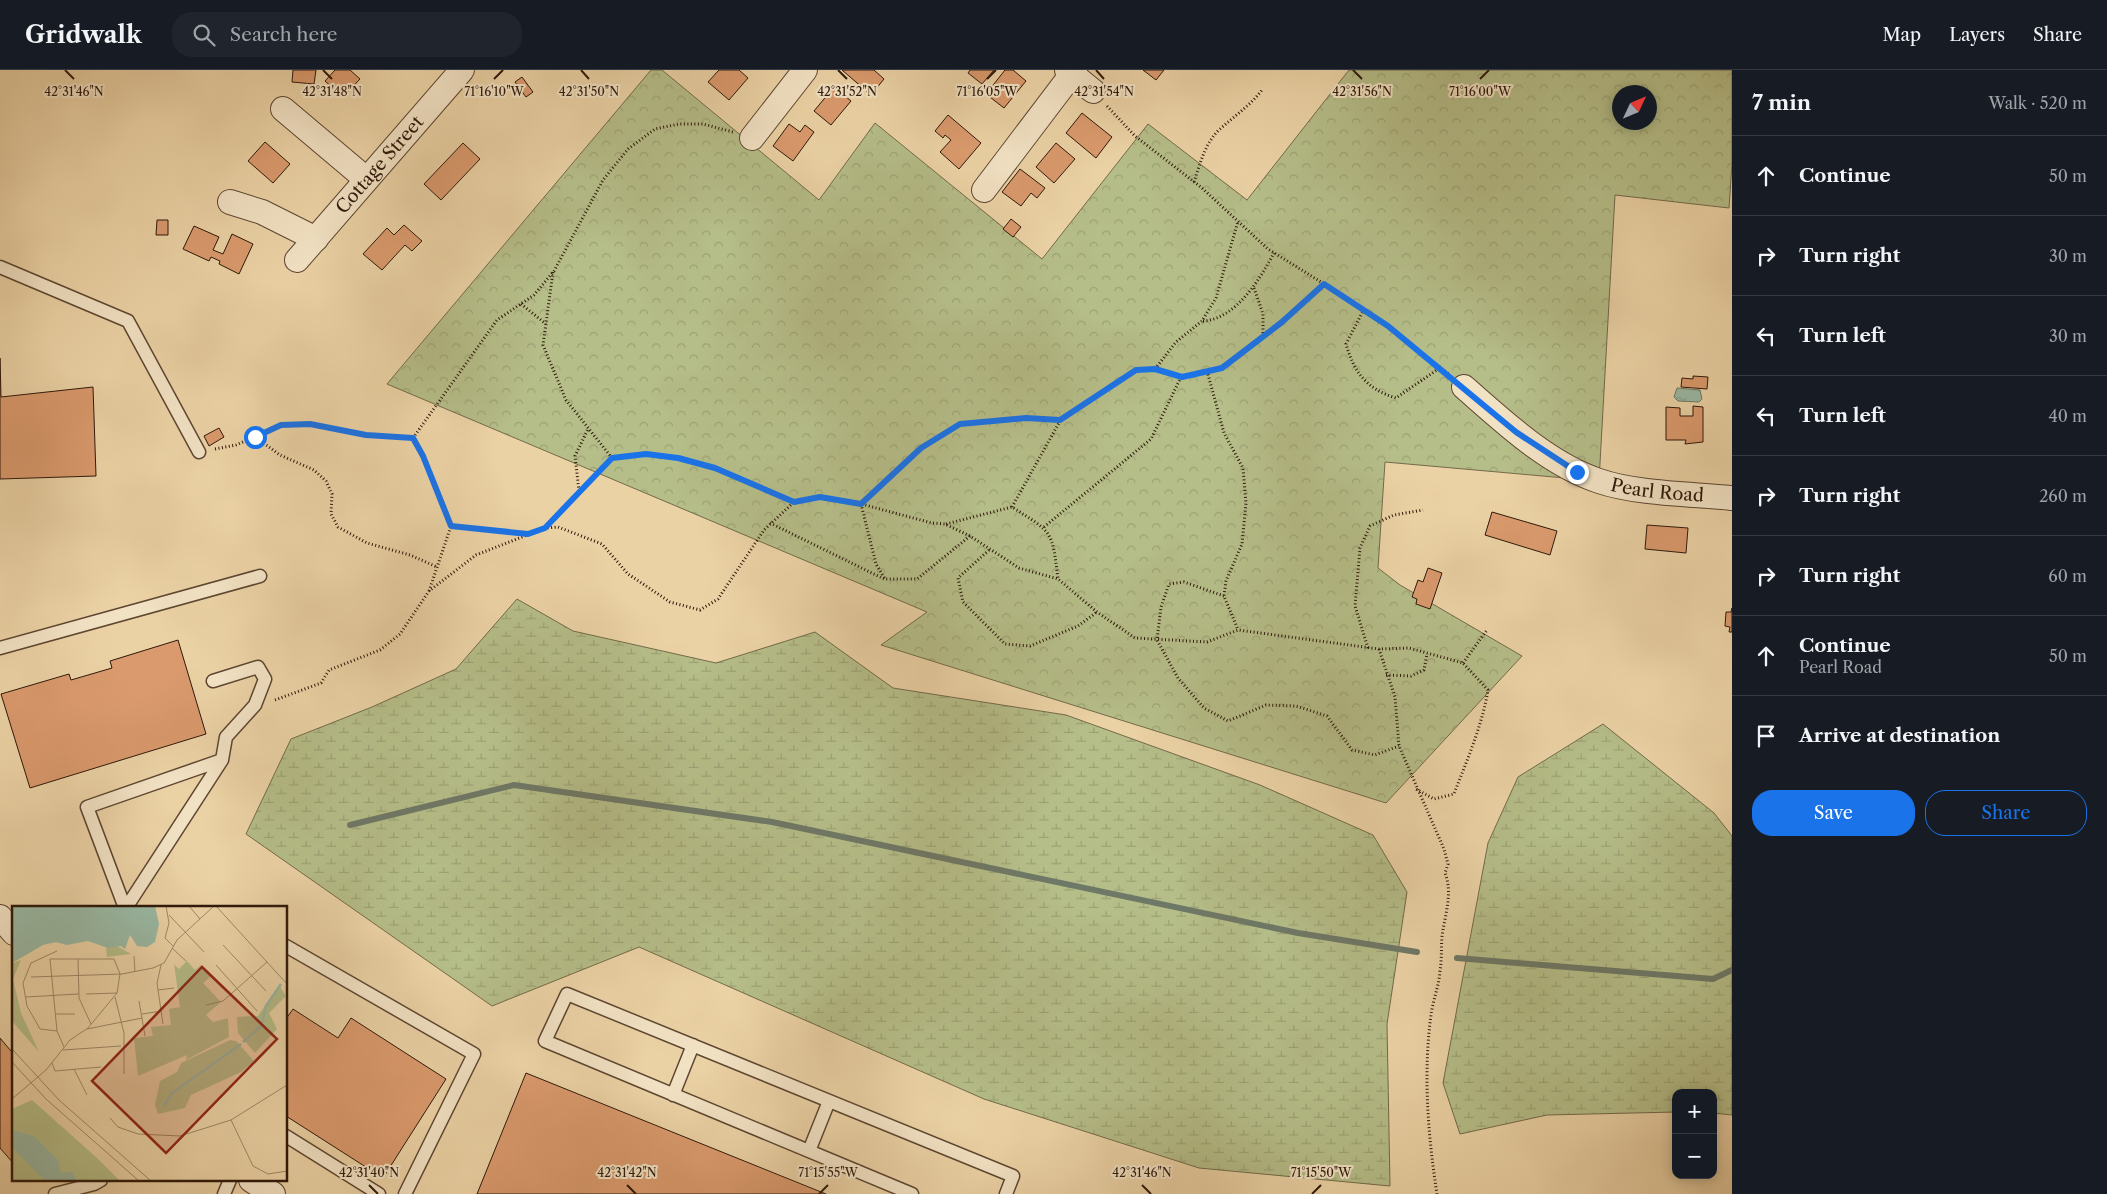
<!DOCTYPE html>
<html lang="en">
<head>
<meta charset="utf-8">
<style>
	body { margin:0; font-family:"Libre Caslon Text",serif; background:#20242c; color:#f1f3f6 }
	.controls { position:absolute; right:15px; bottom:15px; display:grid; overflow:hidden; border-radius:10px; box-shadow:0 2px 12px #0003 }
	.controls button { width:45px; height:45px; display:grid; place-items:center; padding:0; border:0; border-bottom:1px solid #363941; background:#171b24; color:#f1f3f6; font:25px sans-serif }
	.compass { position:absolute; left:1612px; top:15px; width:45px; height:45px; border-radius:50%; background:#171b24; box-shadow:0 2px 12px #0003; rotate:46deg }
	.stop { position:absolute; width:15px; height:15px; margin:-11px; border:4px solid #1a73e8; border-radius:50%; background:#fff }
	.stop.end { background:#1a73e8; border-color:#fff; box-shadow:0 1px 5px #0008 }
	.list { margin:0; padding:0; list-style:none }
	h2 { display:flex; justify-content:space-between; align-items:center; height:65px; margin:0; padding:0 20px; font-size:21px }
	h2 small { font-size:16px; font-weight:400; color:#9ea1a6 }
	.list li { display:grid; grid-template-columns:32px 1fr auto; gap:15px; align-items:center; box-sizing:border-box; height:80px; padding:0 20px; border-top:1px solid #363941 }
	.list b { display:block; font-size:19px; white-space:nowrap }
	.list p { margin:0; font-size:16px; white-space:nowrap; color:#9ea1a6 }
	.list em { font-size:16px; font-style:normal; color:#9ea1a6 }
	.actions { display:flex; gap:10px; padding:15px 20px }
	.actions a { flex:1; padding:11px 0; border:1px solid #1a73e8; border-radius:20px; text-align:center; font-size:18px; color:#1a73e8 }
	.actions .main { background:#1a73e8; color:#fff }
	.icon { flex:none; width:28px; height:28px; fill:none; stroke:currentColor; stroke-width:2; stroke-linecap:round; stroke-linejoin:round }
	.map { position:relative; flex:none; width:1732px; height:1124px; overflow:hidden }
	header { display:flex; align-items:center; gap:30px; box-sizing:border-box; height:70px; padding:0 25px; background:#171b24; border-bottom:1px solid #363941 }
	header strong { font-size:24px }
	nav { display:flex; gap:28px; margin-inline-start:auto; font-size:18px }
	.search { width:350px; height:45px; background:#20242c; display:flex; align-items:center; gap:12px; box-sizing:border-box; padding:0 18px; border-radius:20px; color:#9ea1a6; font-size:19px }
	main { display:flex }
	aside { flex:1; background:#171b24 }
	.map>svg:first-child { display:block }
	.wetland { fill:url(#wetland-marsh); stroke:#726a49 }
	.park { fill:url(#park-crowns); stroke:#726a49; fill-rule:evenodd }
	.water { fill:url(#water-ripples); stroke:#6e7866 }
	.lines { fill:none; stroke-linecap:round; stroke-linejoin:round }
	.stream { stroke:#6e7866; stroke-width:6 }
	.building { fill:#da9a6d; stroke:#2e180a }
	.service-casing { stroke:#5d4631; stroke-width:15 }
	.minor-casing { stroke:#5d4631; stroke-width:26 }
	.path { stroke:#2e180a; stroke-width:3; stroke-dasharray:1 2.5; stroke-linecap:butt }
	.service { stroke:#f2e2c4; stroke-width:12 }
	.minor { stroke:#f2e2c4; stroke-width:24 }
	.route { stroke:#1a73e8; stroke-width:6 }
	.ticks { fill:none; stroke:#2e180a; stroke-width:2 }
	.labels { text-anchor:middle; stroke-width:4; stroke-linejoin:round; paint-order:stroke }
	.street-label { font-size:18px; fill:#2e180a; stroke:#f2e2c4 }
	.inset-river { fill:none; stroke:#99b8a3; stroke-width:2.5 }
	.inset-road { fill:none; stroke:#9f8867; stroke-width:1 }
	.view { fill:#8f2418; fill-opacity:0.15; stroke:#8f2418; stroke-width:2.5 }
	.inset-edge { fill:none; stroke:#2e180a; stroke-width:2.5 }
	.ticks-label { font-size:12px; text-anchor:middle; fill:#2e180a; stroke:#f2e2c4; stroke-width:4; stroke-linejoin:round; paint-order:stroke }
</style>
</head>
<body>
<header>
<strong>Gridwalk</strong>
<div class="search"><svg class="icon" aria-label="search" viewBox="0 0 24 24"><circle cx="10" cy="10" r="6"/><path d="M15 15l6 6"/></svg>Search here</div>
<nav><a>Map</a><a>Layers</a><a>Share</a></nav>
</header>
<main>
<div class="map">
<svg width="1732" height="1124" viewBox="0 0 1732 1124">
	<defs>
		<pattern id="wetland-marsh" width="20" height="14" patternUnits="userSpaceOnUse" patternTransform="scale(1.25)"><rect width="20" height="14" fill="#b5bd88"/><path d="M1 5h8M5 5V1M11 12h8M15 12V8" fill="none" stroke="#9ca274"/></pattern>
		<pattern id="park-crowns" width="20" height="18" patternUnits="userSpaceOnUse" patternTransform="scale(1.25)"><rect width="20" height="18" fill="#b5bd88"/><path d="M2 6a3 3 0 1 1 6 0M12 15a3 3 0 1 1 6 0" fill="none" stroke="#9ca274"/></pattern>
		<pattern id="water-ripples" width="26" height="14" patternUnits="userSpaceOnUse" patternTransform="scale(1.25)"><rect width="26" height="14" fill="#99b8a3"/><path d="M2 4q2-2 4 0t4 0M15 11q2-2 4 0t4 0" fill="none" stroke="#849d8b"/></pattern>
	</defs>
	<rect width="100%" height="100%" fill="#ebd2a5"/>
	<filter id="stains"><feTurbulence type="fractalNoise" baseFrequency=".004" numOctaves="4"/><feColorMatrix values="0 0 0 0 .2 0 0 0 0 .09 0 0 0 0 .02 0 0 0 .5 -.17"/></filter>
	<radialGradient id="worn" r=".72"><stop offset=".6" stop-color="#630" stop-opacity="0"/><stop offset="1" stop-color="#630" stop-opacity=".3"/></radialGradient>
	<path class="wetland" d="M 517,529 L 573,561 L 716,593 L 815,562 L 893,618 L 1066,645 L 1260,715 L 1373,765 L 1407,822 L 1387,954 L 1390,1116 L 1199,1098 L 984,1029 L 639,877 L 492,936 L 246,764 L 291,669 L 372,637 L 456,599 Z
		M 1603,654 L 1714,743 L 1732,766 L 1732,1045 L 1713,1043 L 1713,1023 L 1676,1023 L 1676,1042 L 1547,1045 L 1460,1064 L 1443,1013 L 1488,773 L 1518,707 Z"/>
	<path class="park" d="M 651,0 L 662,0 L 819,130 L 875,53 L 1042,189 L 1148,54 L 1247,130 L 1349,0 L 1732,0 L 1732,94 L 1729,138 L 1615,125 L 1599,411 L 1385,392 L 1378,498 L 1400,515 L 1522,586 L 1386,733 L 881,575 L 927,542 L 387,314 ZM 1620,22 L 1650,22 L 1650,52 L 1620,52 Z"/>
	<path class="water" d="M 1677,318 L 1700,320 L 1702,329 L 1699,332 L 1678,331 L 1674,327 Z"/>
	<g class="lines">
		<path class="stream" d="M 350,755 L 514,715 L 772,752 L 1298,863 L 1417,882
			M 1457,888 L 1713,909 L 1732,900"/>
	</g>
	<path class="building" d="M 293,0 L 316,0 L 314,14 L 292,12 Z
		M 335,0 L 350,0 L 360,9 L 343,27 L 325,11 Z
		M 719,0 L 739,0 L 748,8 L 729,30 L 708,12 Z
		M 842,0 L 874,0 L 884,9 L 871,25 Z
		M 970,0 L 994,0 L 982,14 L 968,3 Z
		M 1005,0 L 1013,0 L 1026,11 L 1004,38 L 986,24 Z
		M 1143,0 L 1164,0 L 1156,10 Z
		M 522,7 L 533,22 L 526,27 L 515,12 Z
		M 834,17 L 851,31 L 831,55 L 814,41 Z
		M 1082,43 L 1112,67 L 1096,88 L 1066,63 Z
		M 948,45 L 981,73 L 959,99 L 940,82 L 951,70 L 945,65 L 943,68 L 935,61 Z
		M 789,54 L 800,62 L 805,55 L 814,62 L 793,91 L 773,76 Z
		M 265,72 L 290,94 L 273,113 L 248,91 Z
		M 463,73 L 480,89 L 441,130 L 424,114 Z
		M 1056,73 L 1075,89 L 1054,113 L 1036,97 Z
		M 1020,99 L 1045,118 L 1037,128 L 1031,123 L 1021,136 L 1002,122 Z
		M 1011,149 L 1021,157 L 1013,167 L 1003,159 Z
		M 157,150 L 168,150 L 168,165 L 156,165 Z
		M 404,155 L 422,171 L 412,181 L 405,175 L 382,200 L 363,184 L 387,158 L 394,165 Z
		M 194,156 L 219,167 L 213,180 L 223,184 L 232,164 L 253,174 L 239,204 L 219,194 L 220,191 L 211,187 L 209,191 L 183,179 Z
		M 0,288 L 1,327 L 93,317 L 96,406 L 0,409 Z
		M 1693,306 L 1708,307 L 1707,319 L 1681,317 L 1682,308 L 1693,309 Z
		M 1693,336 L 1703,337 L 1703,372 L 1685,374 L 1686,370 L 1666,370 L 1666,337 L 1680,338 L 1680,346 L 1693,346 Z
		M 219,358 L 224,367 L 209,376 L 204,366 Z
		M 1492,442 L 1557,461 L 1550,485 L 1485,465 Z
		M 1647,455 L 1688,458 L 1686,483 L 1645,479 Z
		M 1428,498 L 1442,503 L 1430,539 L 1416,534 L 1417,529 L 1412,527 L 1418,510 L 1423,512 Z
		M 1732,538 L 1732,562 L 1729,562 L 1730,557 L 1725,556 L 1726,542 L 1731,542 Z
		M 178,570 L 206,664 L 30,718 L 1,624 L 69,604 L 71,610 L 112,598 L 110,591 Z
		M 293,939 L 338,968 L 351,948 L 446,1009 L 383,1108 L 286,1046 L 286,949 Z
		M 0,968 L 11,981 L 14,979 L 14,1094 L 0,1078 Z
		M 526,1003 L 826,1124 L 477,1124 Z"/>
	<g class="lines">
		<g class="service-casing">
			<path id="service" d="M 0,197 L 128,251 L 199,382
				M 0,578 L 260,506
				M 213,611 L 258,597 L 265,609 L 255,635 L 226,667 L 222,690
				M 125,838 L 87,737 L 222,690 L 126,838
				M 286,876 L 474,984 L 405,1124
				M 673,1025 L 693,975
				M 286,1066 L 379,1124
				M 809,1081 L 829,1031
				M 55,1124 L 94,1114 L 101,1110
				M 224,1124 L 230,1110
				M 912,1124 L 545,971 L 567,924 L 1013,1106 L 1006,1124"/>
		</g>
		<g class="minor-casing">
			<g id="minor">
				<path d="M 1067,0 L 1093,21"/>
				<path d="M 283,39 L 366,109"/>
				<path d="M 752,68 L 805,0"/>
				<path d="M 984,120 L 1075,0"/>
				<path d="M 230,132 L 262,142 L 316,169"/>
				<path id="s1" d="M 297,190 L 462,0"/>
				<path id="s2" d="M 1464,317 C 1504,352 1548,394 1599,411 C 1637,424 1692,424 1732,428"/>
				<path d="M 0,847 L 14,863"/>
				<path d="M 251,1110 L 273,1124"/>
			</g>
		</g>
		<path class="path" d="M 1107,36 L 1135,66 L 1202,118 L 1268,179 L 1358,235 L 1449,304
			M 1194,112 C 1200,94 1205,73 1219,60 C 1234,46 1250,36 1262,20
			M 553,202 L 543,275 L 566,330 L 612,388
			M 1254,218 L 1263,244 L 1263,265
			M 521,234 L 546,254
			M 1364,239 L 1346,274 C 1354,303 1367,319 1396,328 L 1441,297
			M 1203,251 C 1236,249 1260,209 1274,183
			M 1155,299 L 1176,272 L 1202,251 L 1216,228 L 1238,151
			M 1207,301 L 1224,363 L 1243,398 L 1246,433 L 1242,474 L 1226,511 L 1224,526 L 1238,560
			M 255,367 L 280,385 L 314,400 L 326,411 L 332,424 L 331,444 L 338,457 L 367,473 L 410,485 L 437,497
			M 215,379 L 236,375 L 281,355 L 297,354 L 310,354 L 367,365 L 413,368
			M 579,421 L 575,386 L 588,359
			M 1012,437 L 1060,351
			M 770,453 L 884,509
			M 946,454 L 1012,437 C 1053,463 1052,460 1058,509
			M 451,456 L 528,463
			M 1044,457 L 1151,369 L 1181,307
			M 545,458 L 612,388 L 646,384 L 679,387 L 715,398 L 794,432 L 820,427 L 861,434 L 932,453 L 945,454 L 970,466 L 1019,498 L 1058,509 L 1097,542 L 1135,568 L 1207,572 L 1238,560 L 1379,579 L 1409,578 L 1463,593 L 1488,620 C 1482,656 1467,690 1454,724 L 1434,729 L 1416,719
			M 970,466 L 917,509 L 885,509 L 876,494 L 861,434 L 921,378 L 960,354 L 1026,348 L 1060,351 L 1136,300 L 1155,299 L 1181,307 L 1222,298 L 1282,252 L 1324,214
			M 989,480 L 958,508 L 963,532 L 1005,574 L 1030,576 L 1078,556 L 1097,542
			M 429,521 L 451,456 L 423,386 L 413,368 L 497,250 L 534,225 L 554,201 L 603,110 L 628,79 L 655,59 L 679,54 L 703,54 L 733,62
			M 1224,526 L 1184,512 L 1169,514 L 1161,537 L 1157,570 L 1178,608 L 1204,638 L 1228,651 L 1266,635 L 1296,636 L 1327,646 L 1352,680 L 1375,685 L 1399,676
			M 1368,578 L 1355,536 L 1360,478 L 1370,456 L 1394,445 L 1423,440
			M 1379,579 L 1395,627 L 1399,676 L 1444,779 L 1448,794 L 1445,803 C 1453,823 1445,845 1442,866 C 1441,878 1442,889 1440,901 C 1439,916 1433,930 1431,945 C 1423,1004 1428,1066 1437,1124
			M 1463,593 L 1487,560
			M 1386,605 L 1411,606 L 1424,600 L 1427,584
			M 275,630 L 321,613 L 329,600 L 380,580 L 400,564 L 429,521 L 476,485 L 545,458 L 558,457 L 602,474 L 628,504 L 670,532 L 700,540 L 718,529 L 764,460 L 794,432"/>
		<use href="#service" class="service"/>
		<use href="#minor" class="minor"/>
	</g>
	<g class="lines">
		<path class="route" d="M 255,367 L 281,355 L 310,354 L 366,365 L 413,368 L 423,386 L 451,456 L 528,464 L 545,458 L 612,388 L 646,384 L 678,388 L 715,398 L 794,432 L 820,427 L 861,434 L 921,378 L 960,354 L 1026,348 L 1060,350 L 1136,300 L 1155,299 L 1182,307 L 1222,298 L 1282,252 L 1324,214 L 1388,256 L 1516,362 L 1577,402"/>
	</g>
	<path class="ticks" d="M 65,0 L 74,9M 323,0 L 332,9M 581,0 L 589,9M 838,0 L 847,9M 1096,0 L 1104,9M 1353,0 L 1362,9M 494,9 L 503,0M 987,9 L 996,0M 1480,9 L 1489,0M 369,1115 L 378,1124M 627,1115 L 636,1124M 1142,1115 L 1151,1124M 819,1124 L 828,1115M 1312,1124 L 1321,1115"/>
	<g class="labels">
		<g class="street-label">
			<text dy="6" stroke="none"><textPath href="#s1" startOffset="126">Cottage Street</textPath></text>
			<text dy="6" stroke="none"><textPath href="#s2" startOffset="225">Pearl Road</textPath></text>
		</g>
	</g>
	<g transform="translate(12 836)">
		<rect width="275" height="275" fill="#ebd2a5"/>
		<path d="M 267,79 L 274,90 L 257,107 L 265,123 L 243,147 L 226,127 L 225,111 L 246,110 ZM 218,134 L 224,135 L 242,155 L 229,166 L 179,189 L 173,202 L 146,208 L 143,199 L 148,175 L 165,166 L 169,157 Z" fill="#b5bd88"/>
		<path d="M 105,40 L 119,48 L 95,51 L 94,42 ZM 9,54 L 1,73 L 9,107 L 27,146 L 0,115 L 0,57 ZM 175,55 L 183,64 L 189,59 L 199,70 L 191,77 L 209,96 L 194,109 L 201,116 L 216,112 L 217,131 L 174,154 L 175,149 L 126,170 L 122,132 L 141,130 L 139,121 L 159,119 L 157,103 L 168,101 L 162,58 L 167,63 ZM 20,194 L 85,252 L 108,275 L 0,275 L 0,203 Z" fill="#b5bd88"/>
		<path d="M 0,0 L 143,0 L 147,18 L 143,36 L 135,41 L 125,40 L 118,29 L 113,43 L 109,40 L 96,42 L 76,35 L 55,39 L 44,36 L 31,39 L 0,57 ZM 0,224 L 22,230 L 47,255 L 48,267 L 60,266 L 65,275 L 33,275 L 0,241 Z" fill="#99b8a3"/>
		<path class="inset-river" d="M 231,136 L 249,120 L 254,100 L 269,78M 152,200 L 160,187 L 229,138"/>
		<path class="inset-road" d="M 154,0 L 157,17 L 153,32 L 161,40M 177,0 L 188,13M 204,0 L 275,78M 157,9 L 192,46M 211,39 L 254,85M 160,42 L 174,55M 122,50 L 123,66M 38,53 L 45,125 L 52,141M 66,53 L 67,92 L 79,118M 149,59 L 145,77 L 151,118M 204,59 L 245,105M 19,71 L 110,68 L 141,62 L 152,57 L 165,34 L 202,0M 146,84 L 162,82M 74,88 L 105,87M 14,91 L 66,88M 103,91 L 112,127 L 112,168M 127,95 L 133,130M 194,99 L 211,95 L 255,56M 43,108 L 63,108M 130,108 L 150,105M 75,123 L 130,112M 45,125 L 28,123 L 15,100 L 11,77 L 19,57 L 45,45M 0,143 L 47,194 L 139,275M 51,144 L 109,140M 0,156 L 34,193 L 127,275M 40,157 L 43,165 L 89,161M 62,163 L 75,189M 0,193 L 34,164 L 58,134 L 76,122 L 105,87 L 108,68 L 102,53 L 38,53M 98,212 L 106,221 L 126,228 L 168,230 L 219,214 L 275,179M 219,214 L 241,260 L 256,268 L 275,265"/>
		<path class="view" d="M 190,61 L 265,133 L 154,247 L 80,175 Z"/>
		<rect width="275" height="275" class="inset-edge"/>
	</g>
	<g class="ticks-label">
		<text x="494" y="26">71°16'10"W</text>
		<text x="987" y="26">71°16'05"W</text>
		<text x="1480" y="26">71°16'00"W</text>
		<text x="74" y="26">42°31'46"N</text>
		<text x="332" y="26">42°31'48"N</text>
		<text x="589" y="26">42°31'50"N</text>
		<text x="847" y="26">42°31'52"N</text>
		<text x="1104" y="26">42°31'54"N</text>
		<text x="1362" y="26">42°31'56"N</text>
		<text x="369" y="1107">42°31'40"N</text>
		<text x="627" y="1107">42°31'42"N</text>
		<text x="1142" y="1107">42°31'46"N</text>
		<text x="828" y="1107">71°15'55"W</text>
		<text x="1321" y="1107">71°15'50"W</text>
	</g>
	<rect width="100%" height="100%" filter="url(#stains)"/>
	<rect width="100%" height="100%" fill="url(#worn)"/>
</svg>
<div class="controls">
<button>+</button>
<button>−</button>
</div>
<svg class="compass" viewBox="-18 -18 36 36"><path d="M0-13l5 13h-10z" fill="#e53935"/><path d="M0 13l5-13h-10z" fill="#9ea1a6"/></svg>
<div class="stop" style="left:255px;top:367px"></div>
<div class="stop end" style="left:1577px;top:402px"></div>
</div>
<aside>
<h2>7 min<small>Walk · 520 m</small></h2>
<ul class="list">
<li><svg class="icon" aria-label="ahead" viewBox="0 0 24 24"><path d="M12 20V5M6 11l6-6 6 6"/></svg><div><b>Continue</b></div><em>50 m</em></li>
<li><svg class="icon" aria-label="right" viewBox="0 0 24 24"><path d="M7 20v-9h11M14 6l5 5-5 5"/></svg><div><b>Turn right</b></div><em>30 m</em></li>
<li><svg class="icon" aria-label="left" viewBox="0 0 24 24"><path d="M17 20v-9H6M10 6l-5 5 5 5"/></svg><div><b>Turn left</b></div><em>30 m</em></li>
<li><svg class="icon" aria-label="left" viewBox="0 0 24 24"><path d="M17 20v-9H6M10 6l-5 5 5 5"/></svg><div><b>Turn left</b></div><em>40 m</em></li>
<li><svg class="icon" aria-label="right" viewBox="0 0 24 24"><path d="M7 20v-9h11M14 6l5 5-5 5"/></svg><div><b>Turn right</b></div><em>260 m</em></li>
<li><svg class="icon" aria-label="right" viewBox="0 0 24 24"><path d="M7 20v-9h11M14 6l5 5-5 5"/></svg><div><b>Turn right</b></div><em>60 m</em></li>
<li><svg class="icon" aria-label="ahead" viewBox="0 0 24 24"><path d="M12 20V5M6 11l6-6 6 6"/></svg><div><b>Continue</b><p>Pearl Road</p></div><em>50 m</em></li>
<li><svg class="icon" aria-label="arrive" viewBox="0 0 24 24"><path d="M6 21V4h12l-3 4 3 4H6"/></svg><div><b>Arrive at destination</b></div></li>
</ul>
<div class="actions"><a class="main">Save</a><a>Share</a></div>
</aside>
</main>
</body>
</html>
